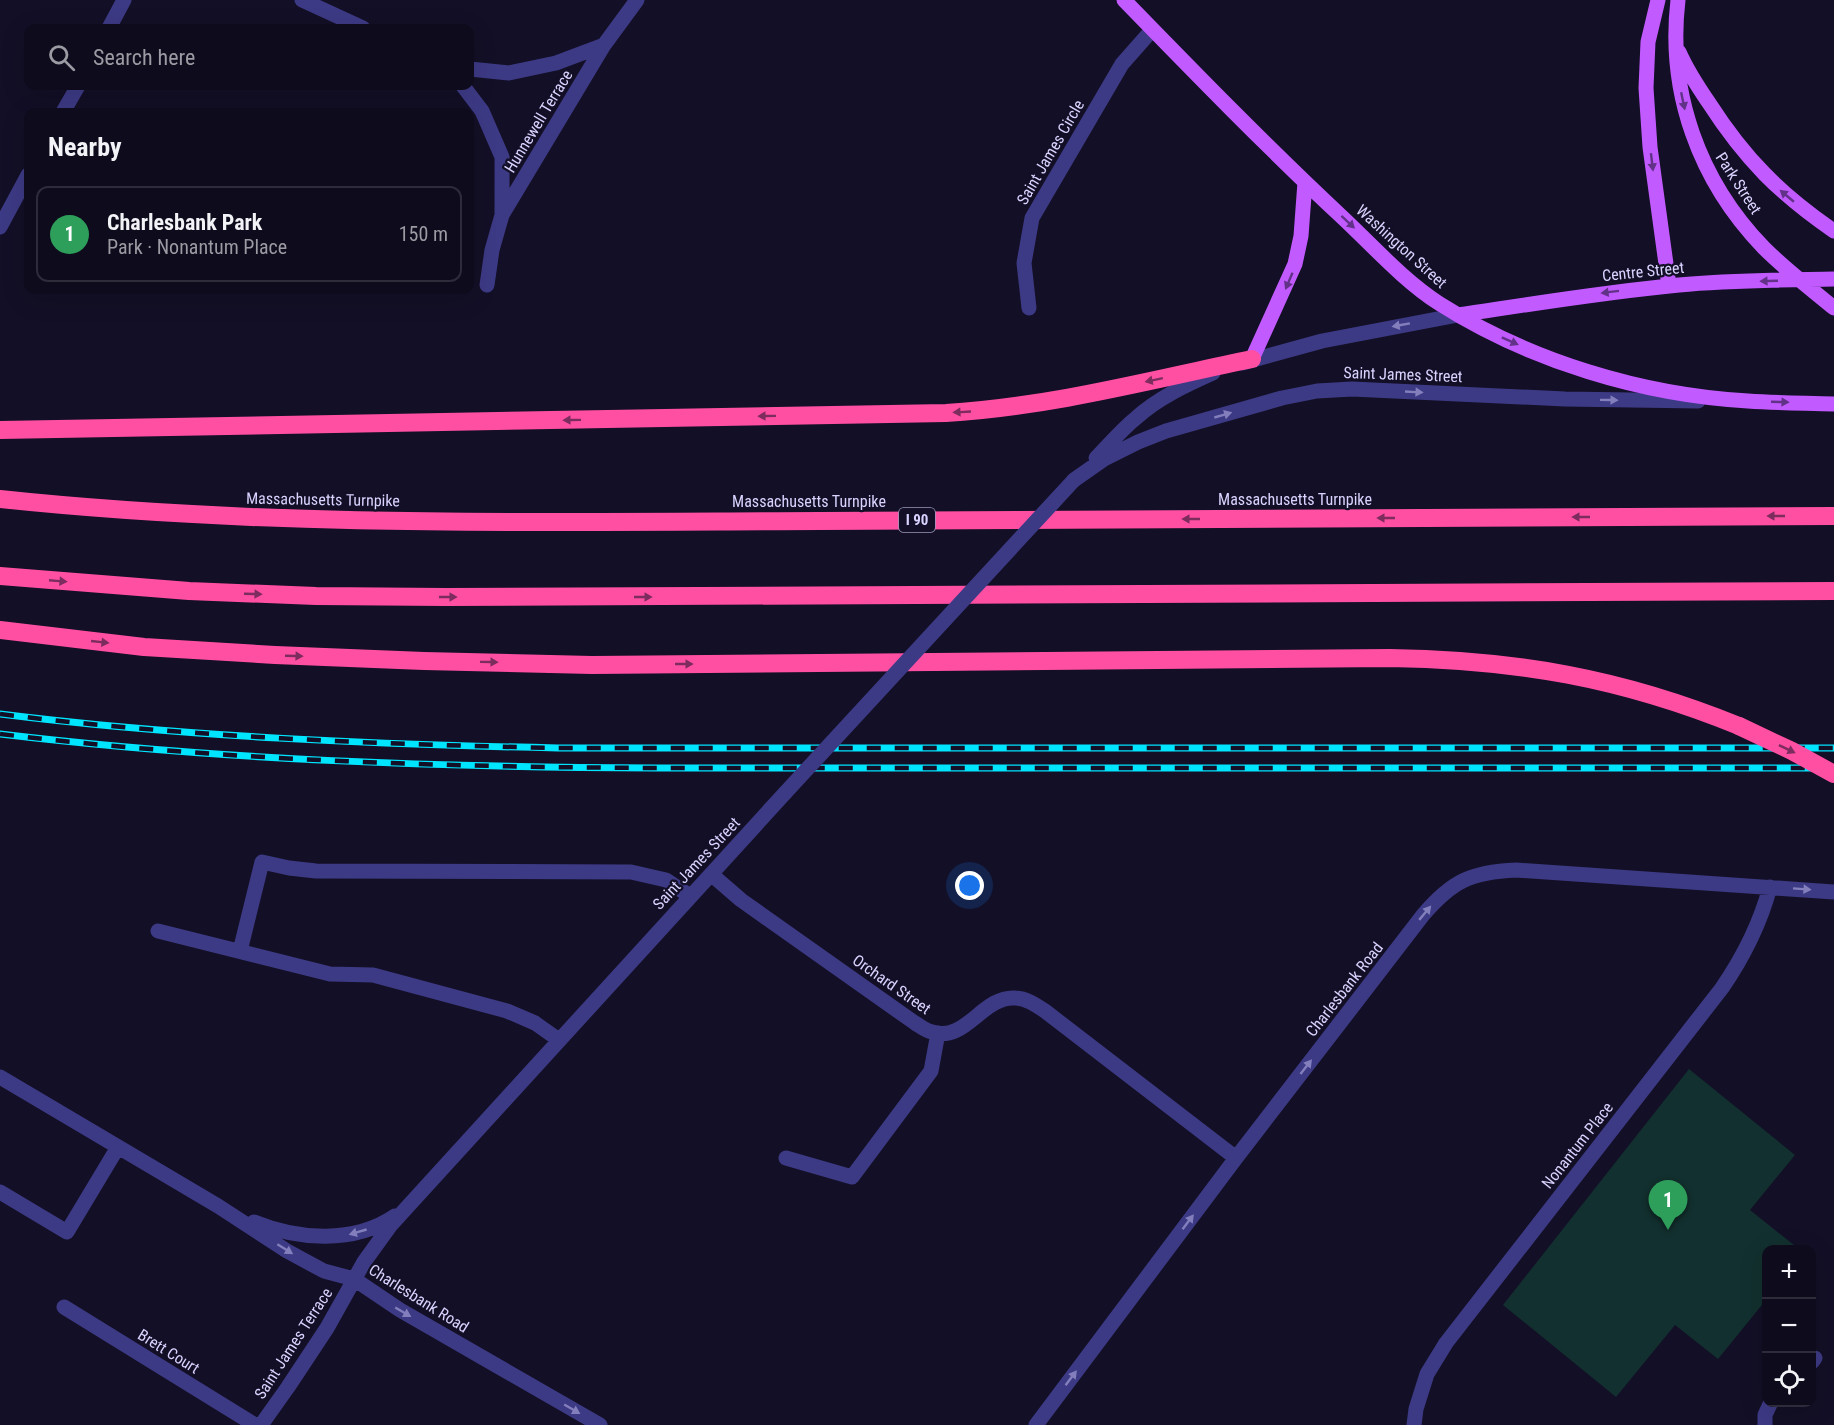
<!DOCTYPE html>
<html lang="en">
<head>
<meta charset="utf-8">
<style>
	body { margin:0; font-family:"Roboto Condensed",sans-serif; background:#1c1929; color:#f1f3f6 }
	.controls { position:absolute; right:18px; bottom:18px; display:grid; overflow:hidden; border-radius:12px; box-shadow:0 6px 24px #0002 }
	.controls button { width:54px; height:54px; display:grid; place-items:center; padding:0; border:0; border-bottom:2px solid #2e2b3b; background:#0e0b1c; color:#f1f3f6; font:30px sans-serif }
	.you { position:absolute; left:970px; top:886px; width:21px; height:21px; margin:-15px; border:4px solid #fff; border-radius:50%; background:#1a73e8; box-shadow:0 0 0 9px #1a73e833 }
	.badge { display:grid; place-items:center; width:39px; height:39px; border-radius:50%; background:#00e5ff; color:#fff; font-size:20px; font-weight:700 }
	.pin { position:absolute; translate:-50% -50px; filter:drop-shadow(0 2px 3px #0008) }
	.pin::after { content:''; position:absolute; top:32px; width:21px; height:18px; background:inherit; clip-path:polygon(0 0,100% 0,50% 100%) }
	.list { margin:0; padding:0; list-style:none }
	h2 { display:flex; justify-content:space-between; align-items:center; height:78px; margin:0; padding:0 24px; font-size:26px }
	h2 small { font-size:20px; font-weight:400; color:#9b9ba3 }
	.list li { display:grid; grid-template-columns:39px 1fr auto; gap:18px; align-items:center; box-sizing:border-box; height:96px; margin:0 12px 12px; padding:0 12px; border:2px solid #2e2b3b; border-radius:12px }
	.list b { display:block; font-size:22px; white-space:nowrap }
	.list p { margin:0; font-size:20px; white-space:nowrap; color:#9b9ba3 }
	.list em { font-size:20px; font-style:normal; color:#9b9ba3 }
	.icon { flex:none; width:33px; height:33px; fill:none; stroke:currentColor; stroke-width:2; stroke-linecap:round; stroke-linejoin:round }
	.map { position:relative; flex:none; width:1834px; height:1425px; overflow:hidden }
	.search { position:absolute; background:#0e0b1c; box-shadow:0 6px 24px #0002; left:24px; top:24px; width:450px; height:66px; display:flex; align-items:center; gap:15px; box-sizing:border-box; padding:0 21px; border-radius:12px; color:#9b9ba3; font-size:22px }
	.panel { position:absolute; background:#0e0b1c; box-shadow:0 6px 24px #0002; left:24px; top:108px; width:450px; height:186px; border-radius:12px }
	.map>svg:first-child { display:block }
	.green { fill:#12302f }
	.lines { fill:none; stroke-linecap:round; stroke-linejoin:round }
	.minor { stroke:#3d3a85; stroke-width:15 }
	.major { stroke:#c25bff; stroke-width:15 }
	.highway { stroke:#ff4fa3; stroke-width:18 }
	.rail-casing { stroke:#00e5ff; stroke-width:7 }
	.rail { stroke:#130f26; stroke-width:4.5; stroke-dasharray:14; stroke-linecap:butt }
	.minor-bridge { stroke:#3d3a85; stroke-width:15 }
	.highway-bridge { stroke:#ff4fa3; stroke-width:18 }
	.oneway { fill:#623188 }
	.oneway2 { fill:#837fbc }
	.oneway3 { fill:#7d2c5e }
	.labels { text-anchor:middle; stroke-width:4.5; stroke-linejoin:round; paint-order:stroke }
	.shield { fill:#130f26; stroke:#9e99be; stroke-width:1.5 }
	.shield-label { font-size:15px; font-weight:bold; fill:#d9d4ff }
	.street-label { font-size:16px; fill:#d9d4ff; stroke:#130f26 }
</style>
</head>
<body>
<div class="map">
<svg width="1834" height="1425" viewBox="0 0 1834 1425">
	<rect width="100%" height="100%" fill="#130f26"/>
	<path class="green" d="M 1689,1069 L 1795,1155 L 1750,1210 L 1799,1249 L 1766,1250 L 1766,1300 L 1718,1359 L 1675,1325 L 1616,1397 L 1503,1305 Z"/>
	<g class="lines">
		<path class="minor" d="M 302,0 L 363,28
			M 109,28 L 124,0
			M 470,69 L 509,73 L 556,63 L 604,45 L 637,0
			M 463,86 L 482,111 L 502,157 L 502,213
			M 63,112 L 78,86
			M 0,227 L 28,175
			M 487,285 L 492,250 L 502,215 L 604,45
			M 1029,308 L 1024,263 L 1032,218 L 1122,64 L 1152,30
			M 1242,363 L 1322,341 L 1458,315
			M 1096,458 C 1109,445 1121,430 1136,418 C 1158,398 1186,385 1213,373
			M 1074,480 L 1104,459 L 1138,442 L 1166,431 L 1282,398 L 1317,391 L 1352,389 L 1565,399 L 1698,401
			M 711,874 L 741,900 L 915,1023 C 920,1026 926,1031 932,1032 C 966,1043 982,996 1015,998 C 1026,998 1036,1005 1045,1011 L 1236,1158
			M 158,931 L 330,974 L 373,975 L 507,1011 L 535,1023 L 559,1040
			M 240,951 L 262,862 L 289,868 L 316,871 L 631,872 L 666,880 L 690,896
			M 0,1077 L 218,1206 L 287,1251 L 324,1271 L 354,1279 L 400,1310 L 600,1425
			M 786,1158 L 852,1177 L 931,1071 L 938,1033
			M 0,1192 L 67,1232 L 118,1147
			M 254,1222 C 298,1240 354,1244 395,1216
			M 64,1307 L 255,1425
			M 1812,1362 L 1815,1358
			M 261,1425 L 288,1387 L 327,1328 L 364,1262 L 390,1226 L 785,793
			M 1036,1425 L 1236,1158 L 1423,915 C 1452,881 1471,872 1516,870 L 1834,892
			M 1414,1425 L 1416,1409 L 1427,1374 L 1446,1343 L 1722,988 C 1744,956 1760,924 1770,887
			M 1765,1425 L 1765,1415 L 1771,1402"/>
		<path class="major" d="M 1124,0 C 1195,73 1267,147 1342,217 C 1373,246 1404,281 1440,304 C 1530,361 1642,395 1748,401 C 1777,403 1805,403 1834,404
			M 1658,0 L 1648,42 L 1646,88 L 1650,147 L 1669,286
			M 1678,0 C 1667,92 1699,181 1764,248 C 1786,270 1810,288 1834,308
			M 1679,52 C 1687,70 1698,87 1709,103 C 1745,159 1780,194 1834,231
			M 1458,315 C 1532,304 1605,292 1679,285 C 1731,280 1783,280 1834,279
			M 1252,359 L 1295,264 L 1301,236 L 1305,182"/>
		<path class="highway" d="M 0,430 L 946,413 C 1049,407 1151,380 1252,359
			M 0,499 C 272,528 546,522 820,521 C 1158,519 1496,517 1834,516
			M 0,576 L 189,591 L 316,596 L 446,597 L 1834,591
			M 0,630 L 144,647 L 275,655 L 424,661 L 592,665 L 1390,658 C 1517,660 1621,678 1739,726"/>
		<g class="rail-casing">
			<path id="rail" d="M 0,714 C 185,737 372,744 558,748 L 1834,748
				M 0,734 C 218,760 436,767 655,768 L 1834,768"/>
		</g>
		<use href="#rail" class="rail"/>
		<path class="minor-bridge" d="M 785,793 L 1074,480"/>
		<path class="highway-bridge" d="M 1739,726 L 1792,751 L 1834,774"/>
	</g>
	<defs><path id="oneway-solid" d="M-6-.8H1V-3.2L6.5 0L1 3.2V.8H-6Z" transform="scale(1.5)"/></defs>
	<g class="oneway">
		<use href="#oneway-solid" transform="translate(1683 101) rotate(78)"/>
		<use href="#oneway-solid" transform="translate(1652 162) rotate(83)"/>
		<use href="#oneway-solid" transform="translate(1787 196) rotate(-140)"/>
		<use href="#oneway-solid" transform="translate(1348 222) rotate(43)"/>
		<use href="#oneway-solid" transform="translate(1289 281) rotate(113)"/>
		<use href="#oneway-solid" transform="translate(1769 281) rotate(178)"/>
		<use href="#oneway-solid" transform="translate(1610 292) rotate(173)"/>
		<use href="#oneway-solid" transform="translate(1510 341) rotate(24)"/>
		<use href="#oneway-solid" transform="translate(1780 402) rotate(2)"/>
	</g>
	<g class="oneway2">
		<use href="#oneway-solid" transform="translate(1401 325) rotate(170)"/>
		<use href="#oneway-solid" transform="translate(1414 392) rotate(3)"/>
		<use href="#oneway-solid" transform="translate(1609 400) rotate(1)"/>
		<use href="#oneway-solid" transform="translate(1223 415) rotate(-16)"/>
		<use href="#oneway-solid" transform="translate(1802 889) rotate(4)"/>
		<use href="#oneway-solid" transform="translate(1425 913) rotate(-50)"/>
		<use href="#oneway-solid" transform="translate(1306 1067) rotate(-52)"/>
		<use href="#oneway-solid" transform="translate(1188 1222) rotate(-53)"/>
		<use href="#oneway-solid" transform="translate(358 1232) rotate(164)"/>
		<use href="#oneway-solid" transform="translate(285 1249) rotate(32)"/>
		<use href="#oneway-solid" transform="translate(403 1312) rotate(30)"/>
		<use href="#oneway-solid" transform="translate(1071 1378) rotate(-53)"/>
		<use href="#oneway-solid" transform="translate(572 1409) rotate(30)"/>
	</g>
	<g class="oneway3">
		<use href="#oneway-solid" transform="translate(1154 380) rotate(168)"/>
		<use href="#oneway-solid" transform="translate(962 412) rotate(177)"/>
		<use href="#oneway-solid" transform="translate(767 416) rotate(179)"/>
		<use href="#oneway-solid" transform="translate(572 420) rotate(179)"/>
		<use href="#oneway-solid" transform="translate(1776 516) rotate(180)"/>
		<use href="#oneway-solid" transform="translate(1581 517) rotate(180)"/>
		<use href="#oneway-solid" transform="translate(1386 518) rotate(180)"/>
		<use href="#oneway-solid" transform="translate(1191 519) rotate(180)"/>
		<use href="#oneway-solid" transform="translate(58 581) rotate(5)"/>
		<use href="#oneway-solid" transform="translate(253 594) rotate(2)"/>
		<use href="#oneway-solid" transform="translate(448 597)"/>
		<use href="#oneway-solid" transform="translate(643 597)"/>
		<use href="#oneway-solid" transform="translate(100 642) rotate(6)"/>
		<use href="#oneway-solid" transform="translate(294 656) rotate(2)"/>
		<use href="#oneway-solid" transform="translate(489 662) rotate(1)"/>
		<use href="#oneway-solid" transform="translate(684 664)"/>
		<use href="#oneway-solid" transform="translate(1787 749) rotate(26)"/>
	</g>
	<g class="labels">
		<rect class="shield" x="899" y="508" width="36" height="24" rx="4.5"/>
		<g class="shield-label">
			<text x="917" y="525">I 90</text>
		</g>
		<g class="street-label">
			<text transform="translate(538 121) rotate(-59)" y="6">Hunnewell Terrace</text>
			<text transform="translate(1050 152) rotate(-60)" y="6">Saint James Circle</text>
			<text transform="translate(1739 183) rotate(57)" y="6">Park Street</text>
			<text transform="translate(1402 246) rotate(42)" y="6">Washington Street</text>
			<text transform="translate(1643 271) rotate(-6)" y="6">Centre Street</text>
			<text transform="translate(1403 374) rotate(2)" y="6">Saint James Street</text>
			<text transform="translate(323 499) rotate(1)" y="6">Massachusetts Turnpike</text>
			<text x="1295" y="505">Massachusetts Turnpike</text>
			<text x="809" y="507">Massachusetts Turnpike</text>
			<text transform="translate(696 863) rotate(-47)" y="6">Saint James Street</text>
			<text transform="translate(892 984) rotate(35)" y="6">Orchard Street</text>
			<text transform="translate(1344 989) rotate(-52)" y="6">Charlesbank Road</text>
			<text transform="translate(1577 1145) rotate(-52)" y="6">Nonantum Place</text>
			<text transform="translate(419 1298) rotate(32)" y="6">Charlesbank Road</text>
			<text transform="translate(293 1343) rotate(-57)" y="6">Saint James Terrace</text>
			<text transform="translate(169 1351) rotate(32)" y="6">Brett Court</text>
		</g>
	</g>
</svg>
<div class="controls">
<button>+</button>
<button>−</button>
<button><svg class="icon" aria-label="locate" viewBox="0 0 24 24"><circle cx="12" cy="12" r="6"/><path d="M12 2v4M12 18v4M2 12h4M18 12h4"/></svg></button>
</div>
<div class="you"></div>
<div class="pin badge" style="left:1668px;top:1230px;background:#2e9e5b">1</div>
<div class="search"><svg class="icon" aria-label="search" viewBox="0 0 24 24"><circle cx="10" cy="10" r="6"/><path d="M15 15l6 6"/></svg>Search here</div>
<section class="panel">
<h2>Nearby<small></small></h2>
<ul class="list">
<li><span class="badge" style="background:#2e9e5b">1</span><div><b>Charlesbank Park</b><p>Park · Nonantum Place</p></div><em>150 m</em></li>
</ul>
</section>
</div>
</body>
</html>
